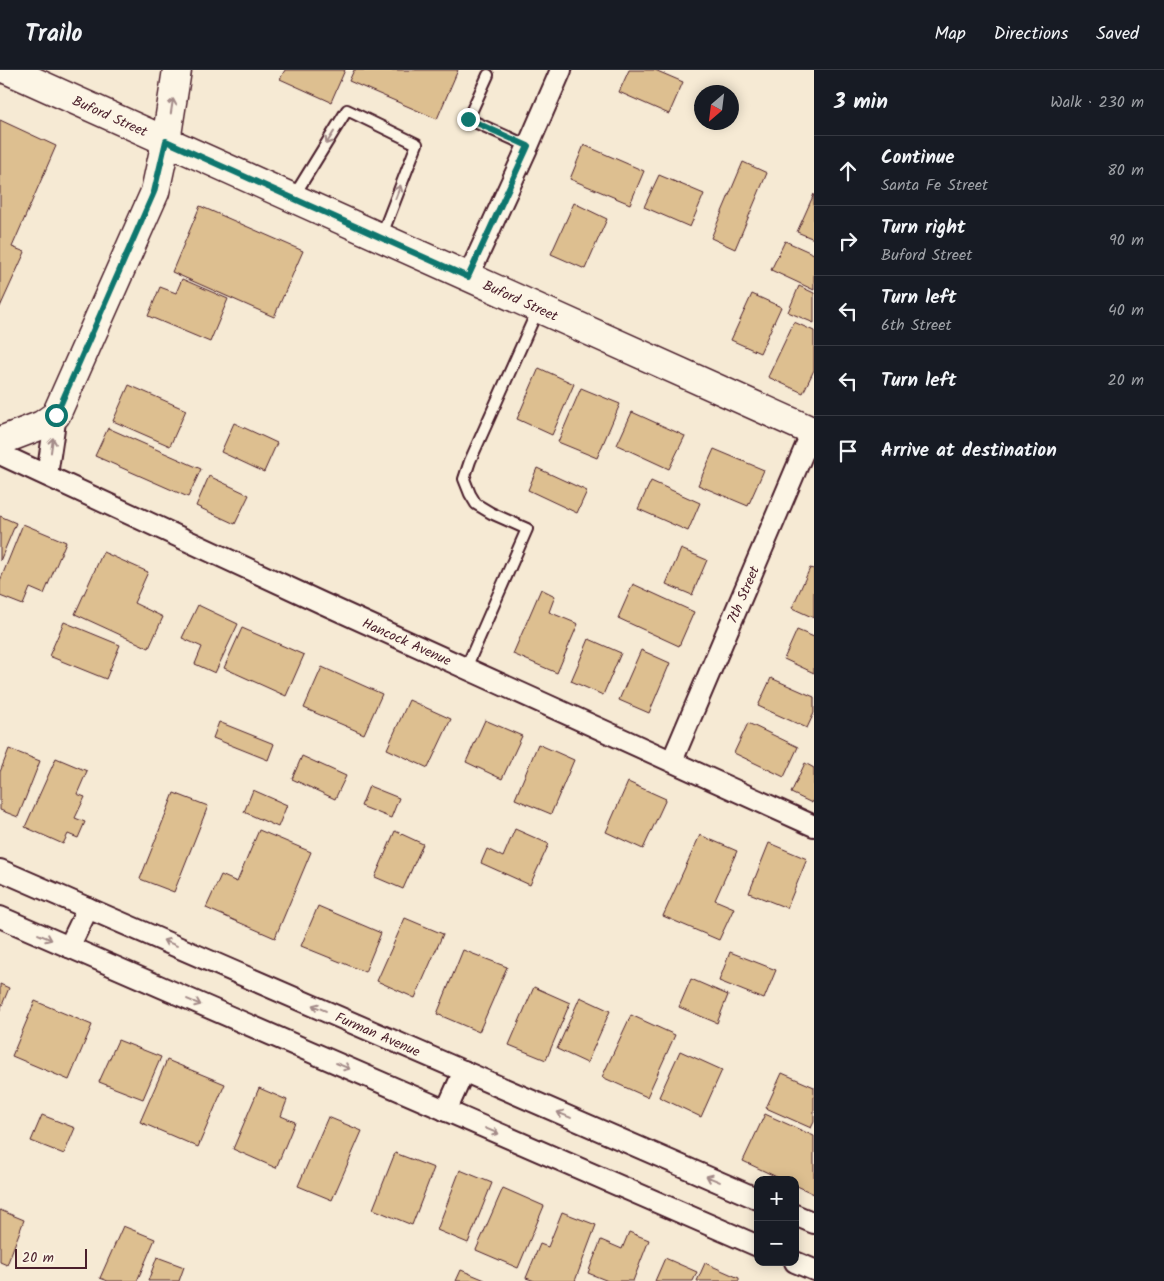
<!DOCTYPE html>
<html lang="en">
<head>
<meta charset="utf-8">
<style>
	body { margin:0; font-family:Kalam,sans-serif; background:#242831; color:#f1f3f6 }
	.controls { position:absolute; right:15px; bottom:15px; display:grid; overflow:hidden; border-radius:10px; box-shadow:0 2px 12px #0003 }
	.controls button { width:45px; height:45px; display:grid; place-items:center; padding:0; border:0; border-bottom:1px solid #363941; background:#171b24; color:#f1f3f6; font:25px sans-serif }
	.compass { position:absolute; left:694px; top:15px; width:45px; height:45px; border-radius:50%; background:#171b24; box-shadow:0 2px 12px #0003; rotate:208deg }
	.scale { position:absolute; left:15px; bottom:12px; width:72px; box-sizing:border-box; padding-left:5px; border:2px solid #4a1f2b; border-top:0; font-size:14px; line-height:18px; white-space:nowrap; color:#4a1f2b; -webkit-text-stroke:4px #fcf5e5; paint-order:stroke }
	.stop { position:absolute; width:15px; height:15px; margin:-11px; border:4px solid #0f766e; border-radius:50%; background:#fff }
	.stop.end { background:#0f766e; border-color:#fff; box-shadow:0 1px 5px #0008 }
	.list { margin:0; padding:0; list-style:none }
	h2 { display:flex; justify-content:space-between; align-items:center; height:65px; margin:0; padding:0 20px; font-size:21px }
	h2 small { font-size:16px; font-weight:400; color:#9ea1a6 }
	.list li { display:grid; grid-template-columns:32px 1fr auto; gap:15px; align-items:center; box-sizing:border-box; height:70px; padding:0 20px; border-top:1px solid #363941 }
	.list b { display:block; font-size:19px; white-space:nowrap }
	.list p { margin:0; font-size:16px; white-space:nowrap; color:#9ea1a6 }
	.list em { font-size:16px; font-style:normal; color:#9ea1a6 }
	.icon { flex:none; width:28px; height:28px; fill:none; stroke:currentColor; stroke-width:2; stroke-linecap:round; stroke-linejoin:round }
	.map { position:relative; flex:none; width:814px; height:1211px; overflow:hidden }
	header { display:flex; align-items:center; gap:30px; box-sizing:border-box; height:70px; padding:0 25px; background:#171b24; border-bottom:1px solid #363941 }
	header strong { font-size:24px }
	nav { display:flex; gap:28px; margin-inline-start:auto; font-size:18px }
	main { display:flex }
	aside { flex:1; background:#171b24 }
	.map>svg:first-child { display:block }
	.building { fill:#ddbf90; stroke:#4a1f2b }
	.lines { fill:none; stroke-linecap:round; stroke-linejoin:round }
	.lane-casing { stroke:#4a1f2b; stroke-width:14 }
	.street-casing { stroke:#4a1f2b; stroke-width:24 }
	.secondary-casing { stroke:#4a1f2b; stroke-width:31 }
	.lane { stroke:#fcf5e5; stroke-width:10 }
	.street { stroke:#fcf5e5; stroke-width:20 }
	.secondary { stroke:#fcf5e5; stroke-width:28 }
	.oneway { stroke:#a38a88 }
	.route { stroke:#0f766e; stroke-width:6 }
	.labels { text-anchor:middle; stroke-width:4; stroke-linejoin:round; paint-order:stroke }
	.street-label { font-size:14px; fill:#4a1f2b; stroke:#fcf5e5 }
</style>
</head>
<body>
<header>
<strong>Trailo</strong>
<nav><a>Map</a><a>Directions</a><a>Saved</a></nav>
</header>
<main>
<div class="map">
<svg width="814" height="1211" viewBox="0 0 814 1211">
	<rect width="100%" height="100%" fill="#f6ead4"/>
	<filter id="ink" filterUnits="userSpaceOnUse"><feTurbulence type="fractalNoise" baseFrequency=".02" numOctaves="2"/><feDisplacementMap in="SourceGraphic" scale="10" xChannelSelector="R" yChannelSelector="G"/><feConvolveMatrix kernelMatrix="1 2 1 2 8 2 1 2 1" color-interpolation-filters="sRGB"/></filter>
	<g filter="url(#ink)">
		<path class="building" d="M 285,0 L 345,0 L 331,32 L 280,9 Z
			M 354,0 L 458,0 L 437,49 L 349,11 Z
			M 629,0 L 655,0 L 683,12 L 669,44 L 619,22 Z
			M 0,50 L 56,76 L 12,177 L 25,182 L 0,237 Z
			M 584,75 L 644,101 L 630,134 L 570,109 Z
			M 743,92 L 767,103 L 735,179 L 711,168 Z
			M 659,105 L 704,124 L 690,157 L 644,137 Z
			M 814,124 L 814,169 L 797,162 Z
			M 574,133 L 607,149 L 585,199 L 551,184 Z
			M 200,136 L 303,181 L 274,247 L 172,202 Z
			M 785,171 L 814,184 L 814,220 L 771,200 Z
			M 182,209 L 228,229 L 210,272 L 148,246 L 160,217 L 176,223 Z
			M 799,216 L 814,223 L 814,253 L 788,242 Z
			M 752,224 L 781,237 L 760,283 L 731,270 Z
			M 794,252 L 814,261 L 814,300 L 803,323 L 768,307 Z
			M 539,298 L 574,314 L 552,365 L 517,349 Z
			M 129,315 L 186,340 L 170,376 L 113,351 Z
			M 581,318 L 620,334 L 597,388 L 558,372 Z
			M 632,342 L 685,366 L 669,399 L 617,375 Z
			M 234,353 L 277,373 L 264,402 L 221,382 Z
			M 108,358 L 201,399 L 188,427 L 95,386 Z
			M 714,379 L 764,400 L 748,436 L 698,415 Z
			M 537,398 L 587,421 L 577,443 L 528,420 Z
			M 209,406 L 249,425 L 235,454 L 196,436 Z
			M 651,411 L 700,433 L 688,461 L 638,439 Z
			M 0,446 L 16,453 L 0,491 Z
			M 23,454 L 66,472 L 44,524 L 30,518 L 23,535 L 0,526 L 0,511 Z
			M 681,479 L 707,490 L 692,525 L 666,514 Z
			M 103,482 L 148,502 L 134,533 L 163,547 L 149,578 L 75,544 Z
			M 810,498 L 814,499 L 814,548 L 792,538 Z
			M 633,514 L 694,542 L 679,576 L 618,548 Z
			M 541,519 L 555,526 L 549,542 L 578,554 L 557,603 L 513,584 Z
			M 198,535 L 238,554 L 215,603 L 195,594 L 202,577 L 182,568 Z
			M 64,552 L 120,575 L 106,609 L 49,586 Z
			M 242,558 L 304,585 L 286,626 L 224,598 Z
			M 797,560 L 814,567 L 814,603 L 784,589 Z
			M 589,569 L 621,583 L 603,625 L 571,611 Z
			M 641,580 L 670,593 L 649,643 L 619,630 Z
			M 322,597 L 382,624 L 364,664 L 304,638 Z
			M 771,608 L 814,627 L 814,643 L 807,658 L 758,636 Z
			M 409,630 L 451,649 L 428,698 L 387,679 Z
			M 485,650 L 522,666 L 502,709 L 466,692 Z
			M 219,652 L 274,674 L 268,690 L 213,668 Z
			M 748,653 L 798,677 L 784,707 L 734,683 Z
			M 538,674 L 574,690 L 551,744 L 515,729 Z
			M 9,679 L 40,691 L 18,747 L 0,740 L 0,702 Z
			M 302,686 L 346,706 L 335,729 L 292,709 Z
			M 56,688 L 87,701 L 77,724 L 85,727 L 75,748 L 85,752 L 78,768 L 68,764 L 63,774 L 25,757 Z
			M 805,693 L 814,698 L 814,728 L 812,733 L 791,723 Z
			M 628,712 L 666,729 L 643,779 L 606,762 Z
			M 369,716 L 399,728 L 391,748 L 361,736 Z
			M 253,720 L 287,735 L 278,757 L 244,742 Z
			M 174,723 L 208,736 L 174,822 L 140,809 Z
			M 515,759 L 549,774 L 530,815 L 481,793 L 487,779 L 503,787 Z
			M 259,760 L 311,782 L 275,868 L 206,838 L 221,805 L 237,812 Z
			M 395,761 L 423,774 L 403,819 L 375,807 Z
			M 700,765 L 737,781 L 715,830 L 734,838 L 719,870 L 663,846 Z
			M 769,773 L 807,789 L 787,838 L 749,823 Z
			M 318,836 L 381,863 L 365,902 L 301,876 Z
			M 405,848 L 443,864 L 415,928 L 377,911 Z
			M 463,880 L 507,897 L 479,962 L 437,944 Z
			M 730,882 L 776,900 L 764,929 L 719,911 Z
			M 691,909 L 728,925 L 717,953 L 679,937 Z
			M 0,914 L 9,918 L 0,940 Z
			M 534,917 L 570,933 L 546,990 L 509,975 Z
			M 580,927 L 610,941 L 587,993 L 557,979 Z
			M 35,931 L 92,955 L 69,1010 L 12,986 Z
			M 631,945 L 675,965 L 647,1027 L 602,1007 Z
			M 118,970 L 161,987 L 143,1029 L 99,1012 Z
			M 680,981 L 722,1000 L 701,1047 L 659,1027 Z
			M 167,990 L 225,1014 L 198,1077 L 140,1052 Z
			M 782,1003 L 814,1017 L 814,1052 L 811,1058 L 766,1038 Z
			M 259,1018 L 287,1030 L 281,1046 L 295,1052 L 276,1098 L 233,1079 Z
			M 765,1044 L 814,1066 L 814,1124 L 795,1115 L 795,1110 L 783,1110 L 743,1091 Z
			M 42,1045 L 75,1058 L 64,1084 L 31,1071 Z
			M 328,1047 L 362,1061 L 332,1130 L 298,1116 Z
			M 395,1083 L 434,1098 L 412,1155 L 373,1139 Z
			M 460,1100 L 492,1113 L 468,1173 L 437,1160 Z
			M 503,1118 L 544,1136 L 518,1198 L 476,1180 Z
			M 0,1140 L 24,1150 L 7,1195 L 0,1192 Z
			M 562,1142 L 596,1155 L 575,1211 L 535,1211 L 526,1208 L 540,1174 L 548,1177 Z
			M 123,1156 L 155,1169 L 137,1211 L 108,1211 L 100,1208 Z
			M 629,1162 L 649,1170 L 633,1211 L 608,1211 L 588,1203 L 601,1170 L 622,1179 Z
			M 157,1187 L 184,1197 L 179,1211 L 148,1211 Z
			M 665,1188 L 697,1202 L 693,1211 L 655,1211 Z
			M 705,1193 L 739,1208 L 739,1211 L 697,1211 Z
			M 461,1200 L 485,1210 L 484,1211 L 456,1211 Z"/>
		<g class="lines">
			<g class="lane-casing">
				<path id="lane" d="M 488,5 L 468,49 L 528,76
					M 294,126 L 347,40 L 417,74 L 381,167
					M 466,598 L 527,459 L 491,443 L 476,434 L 470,424 L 464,409 L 470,391 L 538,239"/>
			</g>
			<g class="street-casing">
				<g id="street">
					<path d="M 468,207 L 528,76 L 561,0"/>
					<path id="s1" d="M 0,384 L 322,533 L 814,756"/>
					<path d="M 47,405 L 56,345"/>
					<path id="s2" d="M 672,691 L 814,357"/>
					<path id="s3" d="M 0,800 L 758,1129"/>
					<path d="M 0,847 L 758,1176"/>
					<path d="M 69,877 L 88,838"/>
					<path d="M 446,1041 L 464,1001"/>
					<path d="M 795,1145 L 814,1153"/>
					<path d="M 795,1192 L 814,1200"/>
				</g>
			</g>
			<g class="secondary-casing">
				<g id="secondary">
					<path id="s4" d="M 8,0 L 814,362"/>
					<path d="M 0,371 L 42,355 L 56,345 L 155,122 L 166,71 L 177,0"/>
				</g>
			</g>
			<use href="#lane" class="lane"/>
			<use href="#street" class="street"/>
			<use href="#secondary" class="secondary"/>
		</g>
		<defs><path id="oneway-shaft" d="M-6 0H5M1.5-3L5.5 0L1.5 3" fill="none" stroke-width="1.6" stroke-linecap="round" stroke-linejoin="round" transform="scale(1.25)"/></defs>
		<g class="oneway">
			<use href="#oneway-shaft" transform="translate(172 36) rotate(-81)"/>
			<use href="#oneway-shaft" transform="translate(330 68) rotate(122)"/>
			<use href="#oneway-shaft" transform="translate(398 122) rotate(-69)"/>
			<use href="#oneway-shaft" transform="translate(52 375) rotate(-82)"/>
			<use href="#oneway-shaft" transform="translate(45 867) rotate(23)"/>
			<use href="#oneway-shaft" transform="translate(170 873) rotate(-157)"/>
			<use href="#oneway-shaft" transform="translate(194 932) rotate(23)"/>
			<use href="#oneway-shaft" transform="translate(319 938) rotate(-157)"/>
			<use href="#oneway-shaft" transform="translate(343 996) rotate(23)"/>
			<use href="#oneway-shaft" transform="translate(564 1045) rotate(-157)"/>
			<use href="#oneway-shaft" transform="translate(492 1061) rotate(23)"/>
			<use href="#oneway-shaft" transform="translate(713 1109) rotate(-157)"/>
		</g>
	</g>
	<g class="lines" filter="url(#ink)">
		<path class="route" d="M 56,345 L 154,122 L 166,71 L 468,207 L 528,76 L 468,49"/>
	</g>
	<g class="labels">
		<g class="street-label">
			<text dy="5" stroke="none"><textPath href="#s4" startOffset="112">Buford Street</textPath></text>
			<text dy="5" stroke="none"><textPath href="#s4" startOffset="562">Buford Street</textPath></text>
			<text dy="5" stroke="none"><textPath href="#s2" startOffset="181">7th Street</textPath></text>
			<text dy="5" stroke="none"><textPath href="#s1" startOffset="448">Hancock Avenue</textPath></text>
			<text dy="5" stroke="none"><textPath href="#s3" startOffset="412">Furman Avenue</textPath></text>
		</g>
	</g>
</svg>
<div class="controls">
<button>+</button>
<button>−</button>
</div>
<svg class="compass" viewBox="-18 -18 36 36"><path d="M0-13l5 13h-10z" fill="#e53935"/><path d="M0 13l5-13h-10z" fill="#9ea1a6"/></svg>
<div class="scale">20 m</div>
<div class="stop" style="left:56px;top:345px"></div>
<div class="stop end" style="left:468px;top:49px"></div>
</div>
<aside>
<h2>3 min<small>Walk · 230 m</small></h2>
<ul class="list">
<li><svg class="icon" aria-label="ahead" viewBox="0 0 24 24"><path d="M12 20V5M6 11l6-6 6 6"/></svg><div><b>Continue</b><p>Santa Fe Street</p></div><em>80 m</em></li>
<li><svg class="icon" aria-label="right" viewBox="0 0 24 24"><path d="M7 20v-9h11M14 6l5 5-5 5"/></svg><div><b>Turn right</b><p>Buford Street</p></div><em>90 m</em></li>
<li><svg class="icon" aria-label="left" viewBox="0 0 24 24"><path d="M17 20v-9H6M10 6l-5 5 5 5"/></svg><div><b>Turn left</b><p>6th Street</p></div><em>40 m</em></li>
<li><svg class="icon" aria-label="left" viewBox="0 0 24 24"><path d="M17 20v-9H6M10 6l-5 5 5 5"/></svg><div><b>Turn left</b></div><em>20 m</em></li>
<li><svg class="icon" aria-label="arrive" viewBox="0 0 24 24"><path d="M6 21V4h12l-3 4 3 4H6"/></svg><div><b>Arrive at destination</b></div></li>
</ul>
</aside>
</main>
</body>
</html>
